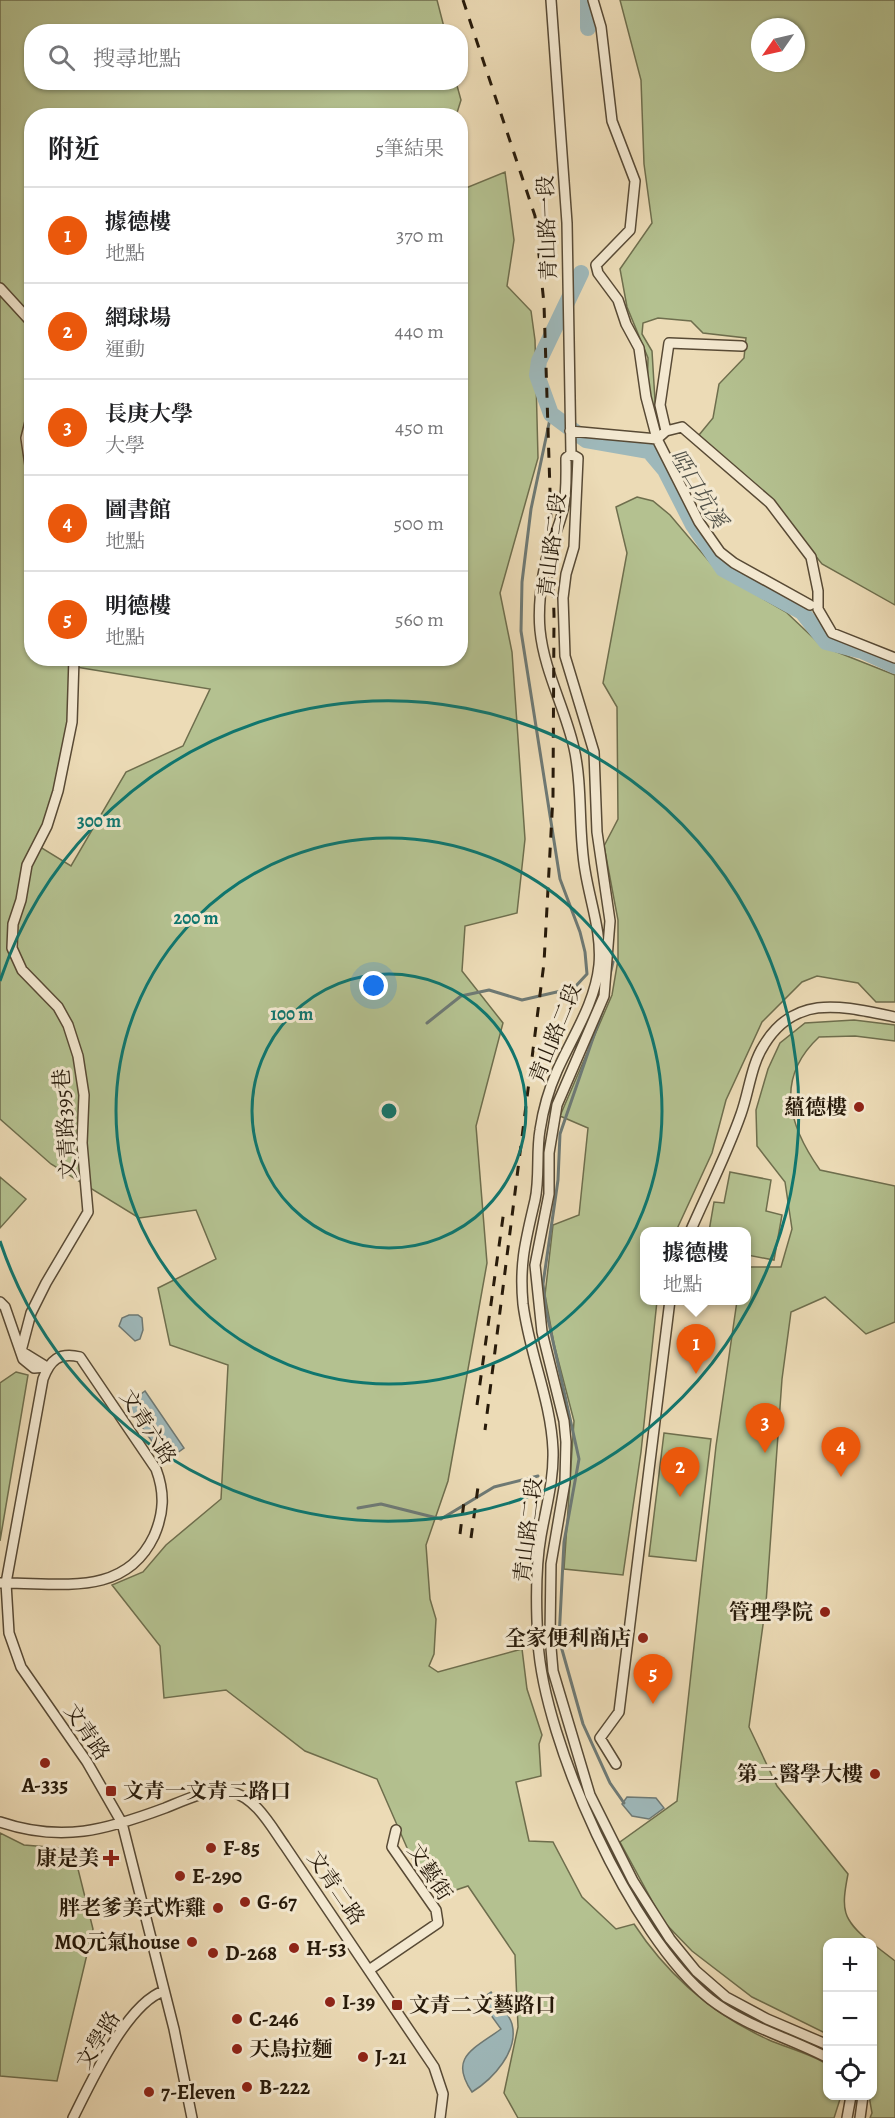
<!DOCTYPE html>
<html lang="zh-TW">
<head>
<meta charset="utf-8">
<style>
	body { margin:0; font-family:Alegreya,"Noto Serif TC",serif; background:#f6f6f6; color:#202124 }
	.controls { position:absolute; right:18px; bottom:18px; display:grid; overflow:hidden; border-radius:12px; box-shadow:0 2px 4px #0004 }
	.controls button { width:54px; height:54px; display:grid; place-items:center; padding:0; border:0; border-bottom:2px solid #e0e0e0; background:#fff; color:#202124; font:30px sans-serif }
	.compass { position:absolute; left:751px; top:18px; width:54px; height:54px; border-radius:50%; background:#fff; box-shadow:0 2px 4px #0004; rotate:236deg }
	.you { position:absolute; left:374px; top:986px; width:21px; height:21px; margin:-15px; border:4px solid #fff; border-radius:50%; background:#1a73e8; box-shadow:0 0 0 9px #1a73e833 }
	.badge { display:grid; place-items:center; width:39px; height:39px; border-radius:50%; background:#ea580c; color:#fff; font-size:20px; font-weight:700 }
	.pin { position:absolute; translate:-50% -50px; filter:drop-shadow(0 2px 3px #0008) }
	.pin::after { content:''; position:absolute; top:32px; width:21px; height:18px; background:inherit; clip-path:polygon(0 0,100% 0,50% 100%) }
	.popup { position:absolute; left:640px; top:1227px; width:111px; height:78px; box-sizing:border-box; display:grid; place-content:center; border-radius:12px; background:#fff; filter:drop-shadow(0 2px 4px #0005); font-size:20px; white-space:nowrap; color:#757577 }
	.popup b { font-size:22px; color:#202124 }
	.popup::after { content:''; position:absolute; left:50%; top:100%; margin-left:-12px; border:12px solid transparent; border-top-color:#fff }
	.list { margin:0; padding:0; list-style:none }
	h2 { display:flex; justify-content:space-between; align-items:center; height:78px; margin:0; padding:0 24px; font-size:26px }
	h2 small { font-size:20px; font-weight:400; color:#757577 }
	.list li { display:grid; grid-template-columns:39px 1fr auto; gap:18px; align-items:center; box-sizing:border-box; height:96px; padding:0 24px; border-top:2px solid #e0e0e0 }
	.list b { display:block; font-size:22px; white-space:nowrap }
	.list p { margin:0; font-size:20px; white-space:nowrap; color:#757577 }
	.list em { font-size:20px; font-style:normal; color:#757577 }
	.icon { flex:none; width:33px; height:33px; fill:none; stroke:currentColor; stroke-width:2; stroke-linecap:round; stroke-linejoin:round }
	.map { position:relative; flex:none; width:895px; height:2118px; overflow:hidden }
	.search { position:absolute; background:#fff; box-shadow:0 2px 4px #0004; left:24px; top:24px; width:444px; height:66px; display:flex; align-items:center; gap:15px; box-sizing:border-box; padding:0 21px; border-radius:24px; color:#757577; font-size:22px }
	.panel { position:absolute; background:#fff; box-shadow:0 2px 4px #0004; left:24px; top:108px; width:444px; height:558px; border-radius:24px }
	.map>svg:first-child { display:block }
	.green { fill:#b4c190; stroke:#6e6e4d; stroke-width:1.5; fill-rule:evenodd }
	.water { fill:#9eb8ba; stroke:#6e7974; stroke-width:1.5 }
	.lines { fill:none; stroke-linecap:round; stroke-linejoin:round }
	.stream { stroke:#6e7974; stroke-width:3 }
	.river { stroke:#9eb8ba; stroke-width:16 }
	.minor-casing { stroke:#584a35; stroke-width:12 }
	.minor { stroke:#f3e8d0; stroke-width:9 }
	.rail { stroke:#271a0a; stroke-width:3; stroke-dasharray:10 10; stroke-linecap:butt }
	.ring { fill:none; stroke:#0f766e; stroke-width:3 }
	.poi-dot { fill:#8f2418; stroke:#f3e8d0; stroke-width:2 }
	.labels { text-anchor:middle; stroke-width:6; stroke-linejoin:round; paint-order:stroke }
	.street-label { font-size:21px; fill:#271a0a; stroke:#f3e8d0 }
	.poi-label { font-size:21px; font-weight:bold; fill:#271a0a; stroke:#f3e8d0; text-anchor:start }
	.water-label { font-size:22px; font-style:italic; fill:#515148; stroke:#f3e8d0 }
	.centre { fill:#0f766e; stroke:#f3e8d0; stroke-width:3 }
	.ring-label { font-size:18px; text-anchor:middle; font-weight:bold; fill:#0f766e; stroke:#f3e8d0; stroke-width:6; stroke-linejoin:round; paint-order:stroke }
</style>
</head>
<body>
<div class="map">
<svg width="895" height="2118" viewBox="0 0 895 2118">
	<rect width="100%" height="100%" fill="#ecdbb6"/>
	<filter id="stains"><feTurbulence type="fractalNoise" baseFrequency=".00333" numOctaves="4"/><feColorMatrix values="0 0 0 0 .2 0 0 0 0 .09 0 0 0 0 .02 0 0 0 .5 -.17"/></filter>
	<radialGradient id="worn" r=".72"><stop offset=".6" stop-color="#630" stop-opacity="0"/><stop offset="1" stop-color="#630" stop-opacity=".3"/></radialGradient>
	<path class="green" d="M 0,0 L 437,0 L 445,31 L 32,32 L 32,82 L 456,82 L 461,100 L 456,116 L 32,116 L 32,658 L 460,658 L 461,190 L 505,172 L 514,240 L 507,286 L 531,311 L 535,340 L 538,458 L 500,593 L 512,652 L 525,839 L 517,913 L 465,926 L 462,971 L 503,1023 L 476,1126 L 487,1263 L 448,1481 L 426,1545 L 430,1599 L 436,1619 L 434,1654 L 429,1666 L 438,1672 L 522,1649 L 527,1689 L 542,1735 L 539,1744 L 541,1776 L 516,1782 L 529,1841 L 553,1842 L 582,1897 L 616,1929 L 634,1924 C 668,1976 712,2014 769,2040 C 782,2046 820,2057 827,2065 L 828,2096 L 841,2096 L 834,2118 L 518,2118 L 504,2093 L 518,2027 L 515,1955 L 468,1886 L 438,1896 L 411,1857 L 377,1779 L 305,1751 L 226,1690 L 164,1698 L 160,1646 L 112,1585 L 143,1572 L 166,1545 L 221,1499 L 228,1365 L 170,1345 L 158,1288 L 216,1259 L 196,1210 L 139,1218 L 51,1164 L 0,1119 ZM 76,667 L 210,689 L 183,746 L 126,772 L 71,866 L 40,847 L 76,717 Z
		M 620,0 L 895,0 L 895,605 L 822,564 L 772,502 L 699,435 L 713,418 L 719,384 L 744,358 L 746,338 L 703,333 L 691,321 L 658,318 L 643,323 L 642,334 L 652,351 L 656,417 L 647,398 L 648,358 L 627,307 L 620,269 L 652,223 L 644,164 L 641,80 ZM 760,27 L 796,27 L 796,63 L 760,63 Z
		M 637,497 L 653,501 L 670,515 L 719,573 L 786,612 L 822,646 L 895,675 L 895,1002 L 876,1002 L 858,983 L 817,976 L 802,982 L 762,1022 L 726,1100 L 712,1153 L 676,1231 L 645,1232 L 645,1300 L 657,1301 L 641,1452 L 623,1575 L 564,1569 L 574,1421 L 554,1344 L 545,1295 L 553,1225 L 579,1215 L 588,1128 L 560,1116 L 612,995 L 618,960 L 618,920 L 604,846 L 618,819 L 617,707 L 603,683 L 627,553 L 616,507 Z
		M 854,1020 L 895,1025 L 895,1041 L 855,1036 L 819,1037 C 774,1079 789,1126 820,1170 L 895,1186 L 895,1322 L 866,1334 L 825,1297 L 791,1312 L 782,1379 L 766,1603 L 749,1727 L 777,1786 L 848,1874 C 841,1910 842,1919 870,1942 L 828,1942 L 827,2034 L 752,1997 L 692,1951 L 663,1921 L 620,1842 L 677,1801 L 716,1446 L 737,1301 L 747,1300 L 747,1267 L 781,1267 L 792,1229 L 785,1182 L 757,1146 L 756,1110 L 768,1069 L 780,1043 L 805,1023 Z
		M 730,1172 L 771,1180 L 766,1211 L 782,1215 L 774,1260 L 747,1255 L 747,1232 L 709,1231 L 714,1202 L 724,1203 Z
		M 0,1177 L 26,1199 L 0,1228 Z
		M 16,1372 L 28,1375 L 0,1541 L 0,1383 Z
		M 664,1433 L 711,1439 L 696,1561 L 649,1556 Z
		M 0,1833 L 24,1845 L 73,1849 L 93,1929 L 57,2081 L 0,2076 Z
		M 873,1944 L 895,1961 L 895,2118 L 870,2118 L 872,2113 L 869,2096 L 872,2096 Z"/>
	<path class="water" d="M 129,1315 L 138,1315 L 142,1318 L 143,1330 L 140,1339 L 135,1341 L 119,1326 L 122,1318 Z
		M 145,1391 L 184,1448 L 166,1461 L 126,1405 Z
		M 627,1797 L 656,1798 L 664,1808 L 649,1819 L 632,1816 L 622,1804 Z
		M 491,1992 C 497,2002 509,2013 512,2024 C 519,2051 493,2079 472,2092 C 448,2057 474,2049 501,2029 L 480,2000 Z"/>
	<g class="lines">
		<path class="stream" d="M 609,979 L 613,962
			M 603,1009 L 560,1134 L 558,1180 L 543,1284 L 546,1310 L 579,1459 L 564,1542 L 559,1639 L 583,1724 L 610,1783 L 624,1803
			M 427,1023 L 461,996 L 489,990 L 522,1000 L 574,988 L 587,974 L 585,952 L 580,932 L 560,879 L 521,631 L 522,582 L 531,509 L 551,414
			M 358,1508 L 381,1504 L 441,1519 L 494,1487 L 538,1476"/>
		<path class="river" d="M 588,0 L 588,28
			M 581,273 L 539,361 L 537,375 L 551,414 L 586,440 L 649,451 L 665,470 L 693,525 L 723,569 L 802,612 L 826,642 L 862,651 L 895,666"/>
		<g class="minor-casing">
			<path id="minor" d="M 551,0 L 567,223 L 571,454
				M 593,0 L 601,27 L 612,121 L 635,181 L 630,230 L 596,265 L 598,273 L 618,300 L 626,324 L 639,348 L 646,397 L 657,439 L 699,522 L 720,552 L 734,563 L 810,605
				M 0,288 L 32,323
				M 32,414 L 26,438 L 32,479
				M 570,431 L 657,439 L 666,431 L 682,427 L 770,503 L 811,557 L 818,591 L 818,609 L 832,633 L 895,658
				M 666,431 L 660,405 L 669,343 L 742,346
				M 571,454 L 566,458 C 566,475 567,493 563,510 C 559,528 551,543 546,560 C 541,581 538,609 540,630 C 544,671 565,708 574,748 C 583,787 578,830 585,870 C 590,902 602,933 599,965 C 595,1004 572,1037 557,1071 C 549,1089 543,1110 540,1130 C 536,1153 540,1177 535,1200 C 526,1239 519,1263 523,1304 C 529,1353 551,1400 553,1450 C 554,1480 546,1507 541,1536 C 535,1570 536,1608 538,1642 C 544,1742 631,1936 710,1999 C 746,2027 788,2037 828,2058
				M 571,454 L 578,458 L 574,547 L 566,574 L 563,598 L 565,656 L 594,752 L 597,832 L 610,921 L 604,996 L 557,1105 L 549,1153 L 549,1194 L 535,1265 L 542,1332 L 564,1421 L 566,1442 L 565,1482 L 551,1564 L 550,1636 L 553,1671 L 590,1795 L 633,1881 L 670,1939 L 696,1971 L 726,1997 L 767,2019 L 828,2045
				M 690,1232 C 707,1193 727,1154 741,1114 C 749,1092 751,1065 764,1045 C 796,992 845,1007 895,1017
				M 0,1302 L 5,1307 L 23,1359 L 34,1368 L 47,1367
				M 21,1351 L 31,1313 L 46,1283 L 88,1212 L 82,1143 L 84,1095 L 78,1056 L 68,1025 L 58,1007 L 22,970 L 12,948 L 13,924 L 21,900 L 27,865 L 47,826 L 58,791 L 72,722 L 74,658
				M 21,1351 L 47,1367
				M 0,1583 L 6,1583 C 62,1583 125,1597 154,1536 C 164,1513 165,1493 156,1469 L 80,1357 C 59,1352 50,1360 43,1379 L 6,1583 L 9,1633 L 21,1667 L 87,1762 L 122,1823 L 174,2029 L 192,2118
				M 616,1764 L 600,1738 L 619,1712 L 670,1300
				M 0,1822 C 62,1843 106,1830 165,1808 C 185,1800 209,1788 231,1792 C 256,1797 272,1828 285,1846 L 434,2067 L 443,2094 L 440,2118
				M 369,1970 L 438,1923 L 436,1910 L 392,1847 L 396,1830
				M 73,2118 C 90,2084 127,2003 164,1991
				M 847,2118 L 851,2096
				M 860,2118 L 863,2096"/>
		</g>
		<use href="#minor" class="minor"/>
		<path class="rail" d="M 463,0 L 535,216 L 544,304 L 554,615 L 553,796 L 544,963 L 485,1430
			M 477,1405 L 504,1210
			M 460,1534 L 464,1502
			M 471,1538 L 478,1487"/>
	</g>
	<g class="ring">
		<circle cx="389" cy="1111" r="137"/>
		<circle cx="389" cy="1111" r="273"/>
		<path d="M0 981A410 410 0 1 1 0 1241"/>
	</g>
	<g class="poi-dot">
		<circle cx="859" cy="1107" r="6"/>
		<circle cx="825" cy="1612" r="6"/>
		<circle cx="643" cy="1638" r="6"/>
		<circle cx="45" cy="1763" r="6"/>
		<circle cx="875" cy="1774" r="6"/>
		<rect x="105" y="1785" width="12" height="12" rx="3"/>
		<circle cx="211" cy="1848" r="6"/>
		<path d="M108 1849h6v6h6v6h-6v6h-6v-6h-6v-6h6z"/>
		<circle cx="180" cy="1876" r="6"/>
		<circle cx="245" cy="1902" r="6"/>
		<circle cx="218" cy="1908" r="6"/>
		<circle cx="192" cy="1942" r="6"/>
		<circle cx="294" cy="1948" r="6"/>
		<circle cx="213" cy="1953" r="6"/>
		<circle cx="330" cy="2002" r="6"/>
		<rect x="391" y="1999" width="12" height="12" rx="3"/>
		<circle cx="237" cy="2019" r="6"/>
		<circle cx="237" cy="2049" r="6"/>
		<circle cx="363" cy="2057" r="6"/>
		<circle cx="247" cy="2087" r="6"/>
		<circle cx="149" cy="2092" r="6"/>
	</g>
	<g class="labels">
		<g class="street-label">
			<text transform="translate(547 228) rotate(-92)" y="7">青山路一段</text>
			<text transform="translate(552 545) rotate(-83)" y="7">青山路二段</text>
			<text transform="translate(555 1033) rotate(-68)" y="7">青山路二段</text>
			<text transform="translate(65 1124) rotate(-94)" y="7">文青路395巷</text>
			<text transform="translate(148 1427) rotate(57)" y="7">文青六路</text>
			<text transform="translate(528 1530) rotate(-83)" y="7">青山路二段</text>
			<text transform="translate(87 1732) rotate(56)" y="7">文青路</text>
			<text transform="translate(430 1872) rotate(57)" y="7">文藝街</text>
			<text transform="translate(336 1888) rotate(56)" y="7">文青二路</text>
			<text transform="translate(98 2040) rotate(-58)" y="7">文學路</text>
		</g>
		<g class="poi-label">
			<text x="847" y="1114" text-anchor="end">蘊德樓</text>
			<text x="813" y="1619" text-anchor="end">管理學院</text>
			<text x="631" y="1645" text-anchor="end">全家便利商店</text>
			<text x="863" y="1781" text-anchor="end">第二醫學大樓</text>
			<text x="45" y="1792" text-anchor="middle">A-335</text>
			<text x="123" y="1798">文青一文青二路口</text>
			<text x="223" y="1855">F-85</text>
			<text x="99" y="1865" text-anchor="end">康是美</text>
			<text x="192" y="1883">E-290</text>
			<text x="257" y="1909">G-67</text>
			<text x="206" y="1915" text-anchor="end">胖老爹美式炸雞</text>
			<text x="180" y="1949" text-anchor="end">MQ元氣house</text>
			<text x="306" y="1955">H-53</text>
			<text x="225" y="1960">D-268</text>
			<text x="342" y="2009">I-39</text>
			<text x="409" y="2012">文青二文藝路口</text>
			<text x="249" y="2026">C-246</text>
			<text x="249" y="2056">天鳥拉麵</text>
			<text x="375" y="2064">J-21</text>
			<text x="259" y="2094">B-222</text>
			<text x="161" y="2099">7-Eleven</text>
		</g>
		<g class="water-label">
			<text transform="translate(699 488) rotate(58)" y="8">啞口坑溪</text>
		</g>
	</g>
	<circle cx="389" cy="1111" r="9" class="centre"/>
	<g class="ring-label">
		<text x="99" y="827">300 m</text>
		<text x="196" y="924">200 m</text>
		<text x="292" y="1020">100 m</text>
	</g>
	<rect width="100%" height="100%" filter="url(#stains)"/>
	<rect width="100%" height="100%" fill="url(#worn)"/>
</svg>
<div class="controls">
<button>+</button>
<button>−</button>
<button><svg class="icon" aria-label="locate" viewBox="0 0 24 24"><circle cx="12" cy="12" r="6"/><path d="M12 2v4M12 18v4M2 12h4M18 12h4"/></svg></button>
</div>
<svg class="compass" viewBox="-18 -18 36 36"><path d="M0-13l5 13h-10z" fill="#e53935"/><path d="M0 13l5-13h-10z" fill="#757577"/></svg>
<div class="you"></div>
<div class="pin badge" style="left:696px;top:1374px">1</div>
<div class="popup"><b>據德樓</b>地點</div>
<div class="pin badge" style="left:680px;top:1497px">2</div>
<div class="pin badge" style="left:765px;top:1453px">3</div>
<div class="pin badge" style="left:841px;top:1477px">4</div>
<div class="pin badge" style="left:653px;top:1704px">5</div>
<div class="search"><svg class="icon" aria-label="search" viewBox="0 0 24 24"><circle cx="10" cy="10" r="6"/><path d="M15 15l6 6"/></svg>搜尋地點</div>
<section class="panel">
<h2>附近<small>5筆結果</small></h2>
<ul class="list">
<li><span class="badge">1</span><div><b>據德樓</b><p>地點</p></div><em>370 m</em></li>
<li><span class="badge">2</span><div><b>網球場</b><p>運動</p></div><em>440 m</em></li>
<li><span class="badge">3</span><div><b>長庚大學</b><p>大學</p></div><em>450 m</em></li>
<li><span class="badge">4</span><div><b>圖書館</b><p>地點</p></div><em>500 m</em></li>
<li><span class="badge">5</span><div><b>明德樓</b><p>地點</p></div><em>560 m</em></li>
</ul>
</section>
</div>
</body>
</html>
